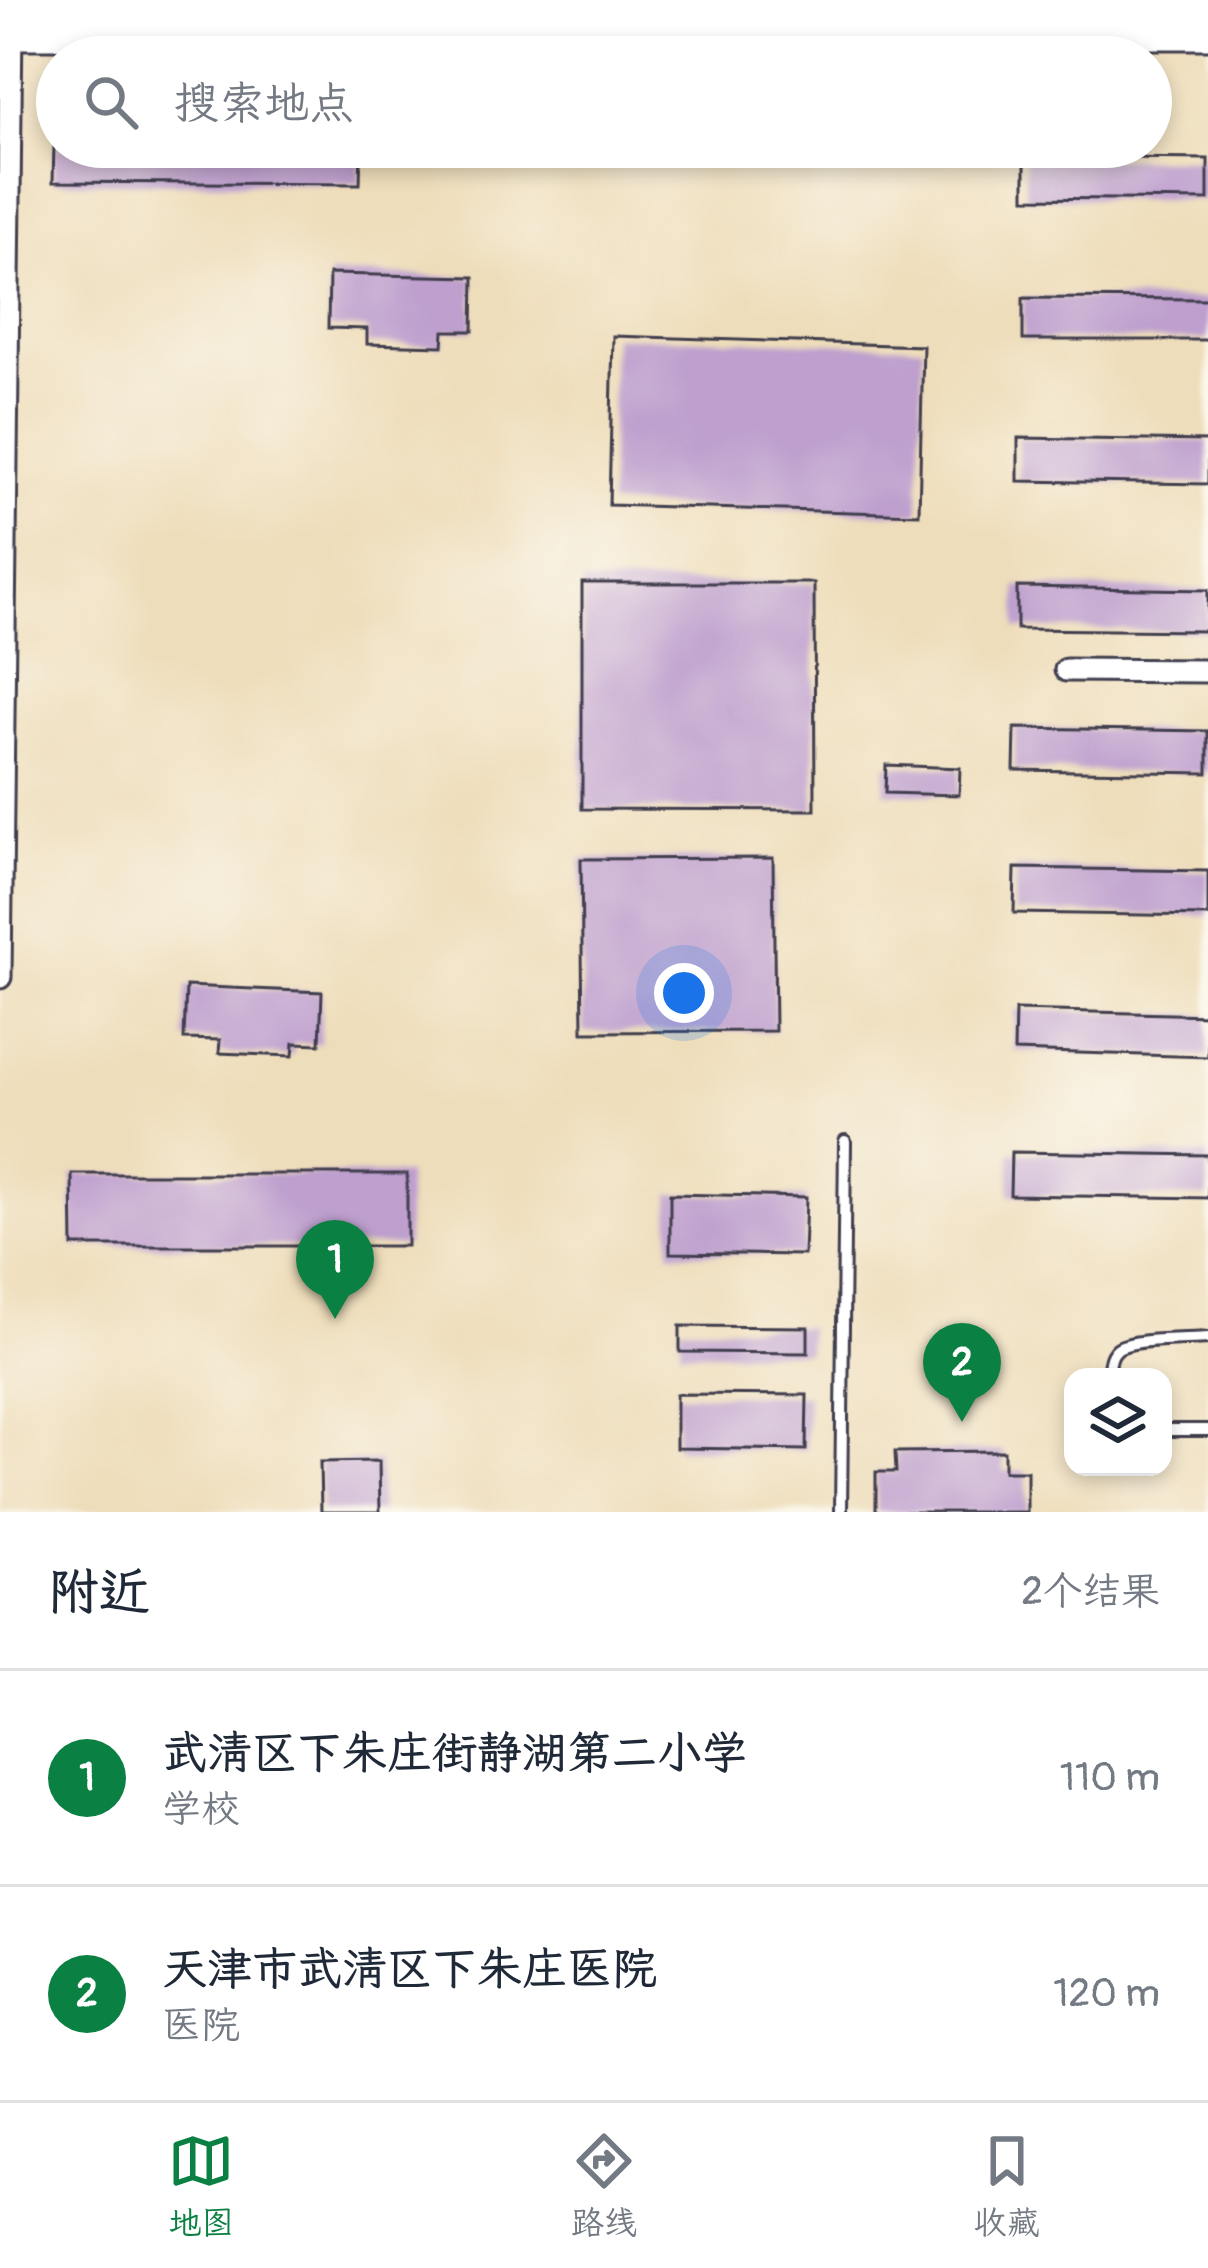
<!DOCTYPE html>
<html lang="zh">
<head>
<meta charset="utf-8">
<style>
	body { margin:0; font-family:Pangolin,"LXGW WenKai TC",sans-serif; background:#f6f6f7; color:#1f2937 }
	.controls { position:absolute; right:36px; bottom:36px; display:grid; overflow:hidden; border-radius:24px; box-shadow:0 6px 18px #0003 }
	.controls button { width:108px; height:108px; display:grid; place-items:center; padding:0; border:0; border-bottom:3px solid #e0e1e3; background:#fff; color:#1f2937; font:60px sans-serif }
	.you { position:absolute; left:684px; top:993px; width:42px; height:42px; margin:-30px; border:9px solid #fff; border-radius:50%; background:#1a73e8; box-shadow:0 0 0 18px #1a73e833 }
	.badge { display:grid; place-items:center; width:78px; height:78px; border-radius:50%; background:#0b8043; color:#fff; font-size:39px; font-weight:700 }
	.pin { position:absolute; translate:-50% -99px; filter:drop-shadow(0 3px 6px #0008) }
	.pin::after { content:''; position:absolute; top:63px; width:42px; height:36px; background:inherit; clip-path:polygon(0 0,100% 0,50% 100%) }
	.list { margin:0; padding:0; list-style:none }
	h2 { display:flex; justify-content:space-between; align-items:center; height:156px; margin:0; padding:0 48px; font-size:51px }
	h2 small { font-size:39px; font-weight:400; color:#747a83 }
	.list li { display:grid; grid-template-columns:78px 1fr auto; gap:36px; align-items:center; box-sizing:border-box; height:216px; padding:0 48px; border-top:3px solid #e0e1e3 }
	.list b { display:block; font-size:45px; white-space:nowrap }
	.list p { margin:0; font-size:39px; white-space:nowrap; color:#747a83 }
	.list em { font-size:39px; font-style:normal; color:#747a83 }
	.icon { flex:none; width:66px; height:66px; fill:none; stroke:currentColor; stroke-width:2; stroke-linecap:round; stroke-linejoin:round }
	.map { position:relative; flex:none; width:1208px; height:1512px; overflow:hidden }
	.search { position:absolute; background:#fff; box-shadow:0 6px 18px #0003; left:36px; right:36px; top:36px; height:132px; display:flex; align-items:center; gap:30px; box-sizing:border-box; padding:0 42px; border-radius:66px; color:#747a83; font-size:45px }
	.sheet { height:588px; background:#fff }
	nav { display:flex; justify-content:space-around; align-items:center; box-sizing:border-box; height:168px; border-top:3px solid #e0e1e3; background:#fff; font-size:33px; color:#747a83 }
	nav a { display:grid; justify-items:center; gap:6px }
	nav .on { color:#0b8043 }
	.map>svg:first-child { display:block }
	.building { fill:#be9fce }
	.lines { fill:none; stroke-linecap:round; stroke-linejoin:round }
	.service-casing { stroke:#413e4e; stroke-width:16 }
	.minor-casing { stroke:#413e4e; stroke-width:27 }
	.secondary-casing { stroke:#413e4e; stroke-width:39 }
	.service { stroke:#fff; stroke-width:10 }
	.minor { stroke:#fff; stroke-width:21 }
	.secondary { stroke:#fff; stroke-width:33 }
</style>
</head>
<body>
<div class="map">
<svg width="1208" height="1512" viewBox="0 0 1208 1512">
	<rect width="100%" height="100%" fill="#fbf7ec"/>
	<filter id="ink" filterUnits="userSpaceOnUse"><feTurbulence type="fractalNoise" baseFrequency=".00833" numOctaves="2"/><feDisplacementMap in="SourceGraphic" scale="24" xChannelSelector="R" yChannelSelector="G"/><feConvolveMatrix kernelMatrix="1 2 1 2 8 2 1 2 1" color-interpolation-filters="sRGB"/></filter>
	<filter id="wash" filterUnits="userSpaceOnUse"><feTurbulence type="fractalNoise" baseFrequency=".004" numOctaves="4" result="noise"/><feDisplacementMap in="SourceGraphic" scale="48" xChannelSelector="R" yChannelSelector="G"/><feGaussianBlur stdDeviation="2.7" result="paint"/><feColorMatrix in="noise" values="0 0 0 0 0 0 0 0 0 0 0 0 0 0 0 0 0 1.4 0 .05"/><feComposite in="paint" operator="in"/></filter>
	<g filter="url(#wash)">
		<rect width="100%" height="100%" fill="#eeddba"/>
		<g id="blocks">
			<path class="building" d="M 54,147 L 361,147 L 360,184 L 53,182 Z
				M 1025,157 L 1208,159 L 1208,200 L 1025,198 Z
				M 329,274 L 474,277 L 473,331 L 444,331 L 443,346 L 367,344 L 367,329 L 328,328 Z
				M 1023,298 L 1208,299 L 1208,340 L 1023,340 Z
				M 613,336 L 923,346 L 919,514 L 609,505 Z
				M 1018,438 L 1208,441 L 1208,484 L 1018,481 Z
				M 582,583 L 814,583 L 815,810 L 582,809 Z
				M 1017,587 L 1208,590 L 1208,631 L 1017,629 Z
				M 1015,728 L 1208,731 L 1208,773 L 1014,770 Z
				M 886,765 L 960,768 L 959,795 L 885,793 Z
				M 773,858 L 775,1031 L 583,1032 L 581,859 Z
				M 1015,868 L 1208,871 L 1208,916 L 1014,913 Z
				M 186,986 L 322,992 L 320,1044 L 294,1043 L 293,1056 L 219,1053 L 220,1040 L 184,1039 Z
				M 1015,1010 L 1208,1015 L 1208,1057 L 1014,1051 Z
				M 1011,1152 L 1208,1155 L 1208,1198 L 1010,1195 Z
				M 72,1174 L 407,1174 L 407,1246 L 73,1246 Z
				M 670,1194 L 806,1197 L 804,1255 L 670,1253 Z
				M 680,1326 L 808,1327 L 808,1353 L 680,1352 Z
				M 676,1394 L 807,1395 L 806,1450 L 676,1448 Z
				M 1004,1451 L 1004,1471 L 1027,1471 L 1027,1512 L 876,1512 L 876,1472 L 896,1472 L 895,1452 Z
				M 379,1461 L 380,1512 L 321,1512 L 320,1462 Z"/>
		</g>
	</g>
	<g filter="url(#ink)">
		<use href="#blocks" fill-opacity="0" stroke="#413e4e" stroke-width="3"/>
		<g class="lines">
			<g class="service-casing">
				<path id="service" d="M 1109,1377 C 1109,1367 1109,1356 1117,1349 C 1131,1338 1189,1340 1208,1338
					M 1163,1430 L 1208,1430
					M 841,1512 L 845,1141"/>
			</g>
			<g class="minor-casing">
				<path id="minor" d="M 1066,670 L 1208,671
					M 0,977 L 11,23"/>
			</g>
			<g class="secondary-casing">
				<path id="secondary" d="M 0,3 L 1208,1
					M 0,32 L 1208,32"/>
			</g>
			<use href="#service" class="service"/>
			<use href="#minor" class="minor"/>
			<use href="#secondary" class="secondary"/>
		</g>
	</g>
</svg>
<div class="controls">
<button><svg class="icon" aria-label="layers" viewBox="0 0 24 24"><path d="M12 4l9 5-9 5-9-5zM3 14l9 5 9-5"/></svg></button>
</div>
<div class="you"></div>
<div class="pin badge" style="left:335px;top:1319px">1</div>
<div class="pin badge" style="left:962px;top:1422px">2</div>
<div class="search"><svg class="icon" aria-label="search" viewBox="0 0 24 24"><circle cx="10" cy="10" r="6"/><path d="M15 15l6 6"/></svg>搜索地点</div>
</div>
<section class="sheet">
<h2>附近<small>2个结果</small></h2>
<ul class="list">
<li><span class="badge">1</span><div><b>武清区下朱庄街静湖第二小学</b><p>学校</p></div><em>110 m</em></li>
<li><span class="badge">2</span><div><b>天津市武清区下朱庄医院</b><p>医院</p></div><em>120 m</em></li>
</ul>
</section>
<nav>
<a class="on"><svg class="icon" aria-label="map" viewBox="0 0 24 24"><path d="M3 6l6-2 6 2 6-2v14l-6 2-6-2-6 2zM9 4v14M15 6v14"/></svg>地图</a>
<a><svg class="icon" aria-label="directions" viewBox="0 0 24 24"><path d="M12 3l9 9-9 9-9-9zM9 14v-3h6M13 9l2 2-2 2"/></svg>路线</a>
<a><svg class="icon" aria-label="saved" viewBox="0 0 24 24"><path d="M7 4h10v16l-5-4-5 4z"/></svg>收藏</a>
</nav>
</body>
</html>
